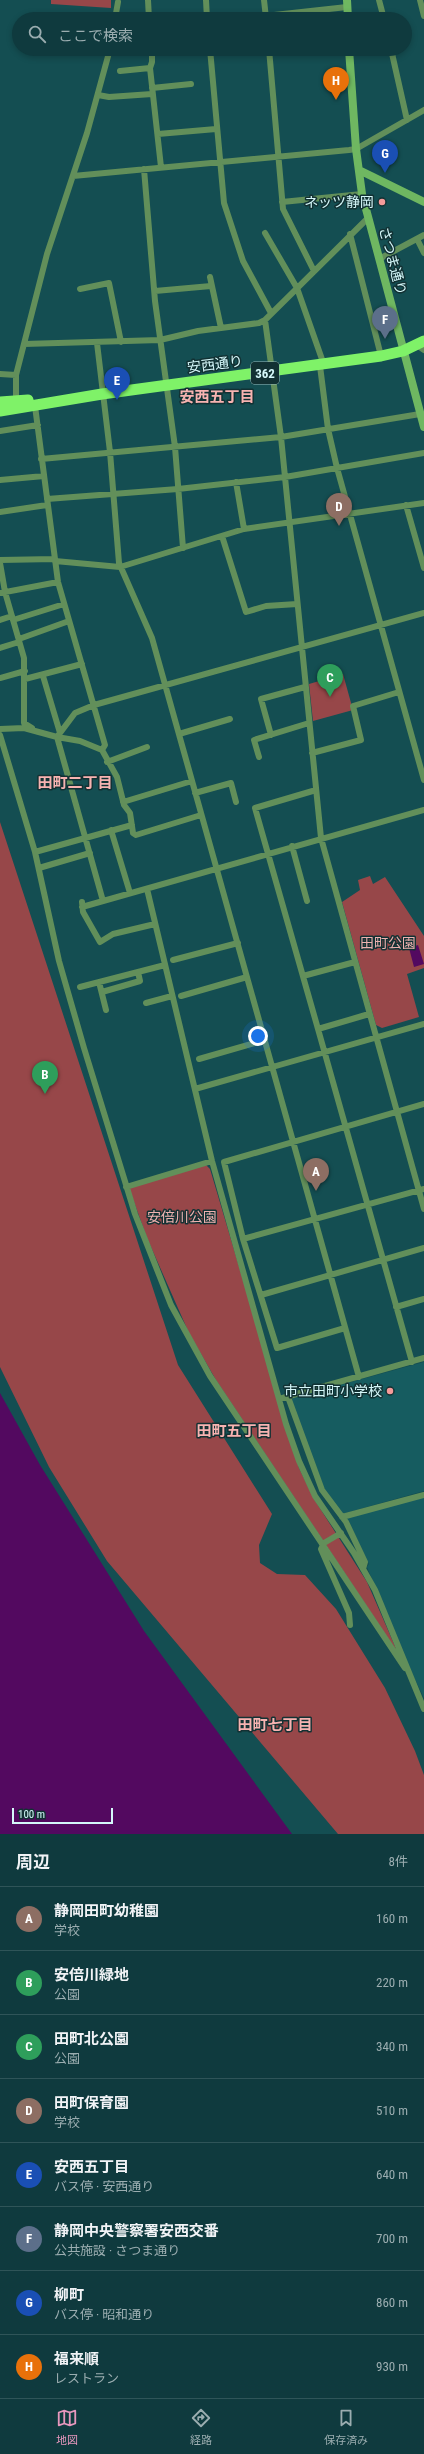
<!DOCTYPE html>
<html lang="ja">
<head>
<meta charset="utf-8">
<style>
	body { margin:0; font-family:"Roboto Condensed","Noto Sans JP",sans-serif; background:#1d4549; color:#f1f3f6 }
	.scale { position:absolute; left:12px; bottom:10px; width:101px; box-sizing:border-box; padding-left:4px; border:2px solid #d5f8fa; border-top:0; font-size:11px; line-height:14px; white-space:nowrap; color:#d5f8fa; -webkit-text-stroke:3px #123133; paint-order:stroke }
	.you { position:absolute; left:258px; top:1036px; width:14px; height:14px; margin:-10px; border:3px solid #fff; border-radius:50%; background:#1a73e8; box-shadow:0 0 0 6px #1a73e833 }
	.badge { display:grid; place-items:center; width:26px; height:26px; border-radius:50%; background:#e797bd; color:#fff; font-size:13px; font-weight:700 }
	.pin { position:absolute; translate:-50% -33px; filter:drop-shadow(0 1px 2px #0008) }
	.pin::after { content:''; position:absolute; top:21px; width:14px; height:12px; background:inherit; clip-path:polygon(0 0,100% 0,50% 100%) }
	.list { margin:0; padding:0; list-style:none }
	h2 { display:flex; justify-content:space-between; align-items:center; height:52px; margin:0; padding:0 16px; font-size:17px }
	h2 small { font-size:13px; font-weight:400; color:#9badb0 }
	.list li { display:grid; grid-template-columns:26px 1fr auto; gap:12px; align-items:center; box-sizing:border-box; height:64px; padding:0 16px; border-top:1px solid #2f5458 }
	.list b { display:block; font-size:15px; white-space:nowrap }
	.list p { margin:0; font-size:13px; white-space:nowrap; color:#9badb0 }
	.list em { font-size:13px; font-style:normal; color:#9badb0 }
	.icon { flex:none; width:22px; height:22px; fill:none; stroke:currentColor; stroke-width:2; stroke-linecap:round; stroke-linejoin:round }
	.map { position:relative; flex:none; width:424px; height:1834px; overflow:hidden }
	.search { position:absolute; background:#0f3a3e; box-shadow:0 2px 6px #0003; left:12px; right:12px; top:12px; height:44px; display:flex; align-items:center; gap:10px; box-sizing:border-box; padding:0 14px; border-radius:22px; color:#9badb0; font-size:15px }
	.sheet { height:564px; background:#0f3a3e }
	nav { display:flex; justify-content:space-around; align-items:center; box-sizing:border-box; height:56px; border-top:1px solid #2f5458; background:#0f3a3e; font-size:11px; color:#9badb0 }
	nav a { display:grid; justify-items:center; gap:2px }
	nav .on { color:#e797bd }
	.map>svg:first-child { display:block }
	.built { fill:#165c60 }
	.green { fill:#974749 }
	.water { fill:#530960 }
	.lines { fill:none; stroke-linecap:round; stroke-linejoin:round }
	.street { stroke:#628f5a; stroke-width:6 }
	.secondary { stroke:#6fb761; stroke-width:8 }
	.highway { stroke:#7ff268; stroke-width:11 }
	.poi-dot { fill:#f59b9a; stroke:#123133; stroke-width:1.5 }
	.labels { text-anchor:middle; stroke-width:3; stroke-linejoin:round; paint-order:stroke }
	.shield { fill:#123133; stroke:#9abcbe; stroke-width:1 }
	.shield-label { font-size:13px; font-weight:bold; fill:#d5f8fa }
	.poi-label { font-size:14px; fill:#d5f8fa; stroke:#123133; text-anchor:end }
	.street-label { font-size:14px; fill:#d5f8fa; stroke:#123133 }
	.park-label { font-size:14px; fill:#eeb2b0; stroke:#123133 }
	.neighbourhood-label { font-size:15px; font-weight:bold; fill:#f7b3b1; stroke:#123133 }
</style>
</head>
<body>
<div class="map">
<svg width="424" height="1834" viewBox="0 0 424 1834">
	<rect width="100%" height="100%" fill="#144e52"/>
	<path class="built" d="M 424,1362 L 424,1491 L 342,1514 L 324,1488 L 291,1402 L 293,1398 Z
		M 424,1497 L 424,1698 L 406,1661 L 367,1567 L 369,1564 L 347,1518 Z"/>
	<path class="green" d="M 51,0 L 111,0 L 111,8 L 51,4 Z
		M 343,674 L 353,710 L 313,721 L 309,684 Z
		M 0,822 L 178,1365 L 272,1514 L 259,1545 L 260,1563 L 277,1574 L 305,1575 L 336,1609 L 385,1688 L 415,1751 L 424,1775 L 424,1834 L 338,1834 L 107,1561 L 49,1467 L 0,1367 Z
		M 370,876 L 373,884 L 385,877 L 424,936 L 424,968 L 407,974 L 419,1017 L 382,1028 L 376,1025 L 342,902 L 360,890 L 358,880 Z
		M 206,1165 L 210,1169 L 299,1468 L 314,1499 L 367,1582 L 398,1653 L 216,1380 L 189,1333 L 147,1238 L 129,1188 Z"/>
	<path class="water" d="M 418,945 L 424,964 L 414,967 L 409,948 Z
		M 0,1393 L 40,1465 L 144,1631 L 292,1834 L 0,1834 Z"/>
	<g class="lines">
		<path class="street" d="M 148,0 L 149,19
			M 206,0 L 207,19
			M 264,0 L 266,18
			M 379,0 L 384,19
			M 420,0 L 424,16
			M 265,16 L 347,7
			M 115,19 L 118,2
			M 152,49 L 152,62 L 150,68 L 161,167
			M 178,49 L 178,52 L 205,49
			M 210,49 L 224,203 L 243,261 L 271,313
			M 269,49 L 283,209 L 314,271
			M 391,49 L 407,120
			M 120,71 L 150,68
			M 152,88 L 191,84
			M 98,95 L 109,97 L 152,94
			M 158,134 L 216,129
			M 144,169 L 155,301 L 175,447 L 183,548
			M 73,176 L 349,150 L 356,149 L 424,110
			M 282,202 L 362,194
			M 265,233 L 297,288 L 324,365
			M 350,234 L 381,356
			M 417,239 L 424,253
			M 379,259 L 424,235
			M 210,277 L 221,328
			M 80,289 L 109,283 L 121,342
			M 155,291 L 211,286
			M 265,320 L 281,437 L 321,838 L 424,1209
			M 97,343 L 110,452 L 119,563 L 152,638 L 359,1377
			M 24,344 L 160,340 L 198,331 L 259,323 L 265,320 L 368,218
			M 417,345 L 424,350
			M 320,366 L 328,429 L 337,468 L 424,780
			M 0,374 L 16,375
			M 16,401 L 16,375 L 47,254 L 87,133 L 110,49
			M 35,406 L 58,582 L 105,745 L 102,750
			M 0,431 L 38,425
			M 41,459 L 281,437 L 420,414
			M 0,480 L 44,476
			M 236,482 L 244,529
			M 47,499 L 178,489 L 285,477 L 424,453
			M 406,505 L 424,568
			M 0,512 L 47,505
			M 222,536 L 246,612 L 266,606 L 297,604
			M 0,560 L 55,559
			M 55,561 L 120,567 L 244,529 L 424,503
			M 0,563 L 5,592 L 24,658 L 24,723 L 32,728
			M 0,593 L 58,582
			M 0,620 L 12,616
			M 13,620 L 64,604
			M 19,639 L 69,621
			M 0,648 L 19,642
			M 43,676 L 60,733
			M 0,678 L 25,671
			M 25,679 L 82,664
			M 0,729 L 24,728 L 57,737 L 75,713 L 94,705 L 424,613
			M 179,734 L 230,719
			M 0,735 L 35,852 L 59,961 L 84,1048 L 135,1214 L 171,1305 L 210,1376 L 405,1668
			M 271,735 L 261,699 L 305,687
			M 312,753 L 361,740 L 353,706 L 399,692
			M 259,757 L 254,740 L 309,723
			M 107,762 L 147,747
			M 316,790 L 255,808 L 318,1029 L 369,1014
			M 195,793 L 231,783 L 236,802
			M 123,802 L 192,781
			M 111,830 L 130,893
			M 292,846 L 307,901
			M 35,852 L 132,825
			M 39,868 L 90,853
			M 147,889 L 212,1161 L 286,1424 L 299,1461 L 315,1496 L 354,1553 L 375,1590 L 424,1709
			M 103,901 L 57,737 L 80,741 L 102,750 L 117,777 L 124,805 L 130,813 L 133,833 L 136,835 L 201,815
			M 82,902 L 83,912 L 100,942 L 113,934 L 155,924
			M 82,907 L 424,810
			M 173,960 L 238,943
			M 303,976 L 355,962
			M 99,982 L 106,1010
			M 80,987 L 165,965
			M 102,992 L 140,981 L 138,972
			M 181,996 L 247,977
			M 146,1003 L 172,996
			M 318,1029 L 412,1362
			M 199,1059 L 265,1040
			M 195,1089 L 424,1024
			M 126,1187 L 212,1161
			M 243,1239 L 424,1189
			M 261,1295 L 424,1248
			M 396,1307 L 424,1299
			M 345,1328 L 277,1348 L 243,1239 L 224,1162 L 424,1104
			M 288,1397 L 322,1490 L 346,1522 L 365,1562 L 363,1569
			M 279,1399 L 424,1358
			M 342,1517 L 424,1495
			M 341,1533 L 324,1543 L 321,1549 L 349,1613 L 350,1625"/>
		<path class="secondary" d="M 347,0 L 348,19
			M 349,49 L 356,149 L 362,194 L 424,427
			M 359,170 L 424,202"/>
		<path class="highway" d="M 0,402 L 28,400
			M 0,411 L 102,394 L 381,356 L 403,351 L 424,341"/>
	</g>
	<g class="poi-dot">
		<circle cx="382" cy="202" r="4"/>
		<circle cx="390" cy="1391" r="4"/>
	</g>
	<g class="labels">
		<rect class="shield" x="251" y="362" width="28" height="22" rx="3"/>
		<g class="shield-label">
			<text x="265" y="378">362</text>
		</g>
		<g class="poi-label">
			<text x="374" y="207">ネッツ静岡</text>
			<text x="382" y="1396">市立田町小学校</text>
		</g>
		<g class="street-label">
			<text transform="translate(393 261) rotate(75)" y="5">さつま通り</text>
			<text transform="translate(215 364) rotate(-7)" y="5">安西通り</text>
		</g>
		<g class="park-label">
			<text x="388" y="948">田町公園</text>
			<text x="182" y="1222">安倍川公園</text>
		</g>
		<g class="neighbourhood-label">
			<text x="217" y="402">安西五丁目</text>
			<text x="75" y="788">田町二丁目</text>
			<text x="234" y="1436">田町五丁目</text>
			<text x="275" y="1730">田町七丁目</text>
		</g>
	</g>
</svg>
<div class="scale">100 m</div>
<div class="you"></div>
<div class="pin badge" style="left:316px;top:1191px;background:#8d6e63">A</div>
<div class="pin badge" style="left:45px;top:1094px;background:#2e9e5b">B</div>
<div class="pin badge" style="left:330px;top:697px;background:#2e9e5b">C</div>
<div class="pin badge" style="left:339px;top:526px;background:#8d6e63">D</div>
<div class="pin badge" style="left:117px;top:400px;background:#1a4fb4">E</div>
<div class="pin badge" style="left:385px;top:339px;background:#5c6f8a">F</div>
<div class="pin badge" style="left:385px;top:173px;background:#1a4fb4">G</div>
<div class="pin badge" style="left:336px;top:100px;background:#e8710a">H</div>
<div class="search"><svg class="icon" aria-label="search" viewBox="0 0 24 24"><circle cx="10" cy="10" r="6"/><path d="M15 15l6 6"/></svg>ここで検索</div>
</div>
<section class="sheet">
<h2>周辺<small>8件</small></h2>
<ul class="list">
<li><span class="badge" style="background:#8d6e63">A</span><div><b>静岡田町幼稚園</b><p>学校</p></div><em>160 m</em></li>
<li><span class="badge" style="background:#2e9e5b">B</span><div><b>安倍川緑地</b><p>公園</p></div><em>220 m</em></li>
<li><span class="badge" style="background:#2e9e5b">C</span><div><b>田町北公園</b><p>公園</p></div><em>340 m</em></li>
<li><span class="badge" style="background:#8d6e63">D</span><div><b>田町保育園</b><p>学校</p></div><em>510 m</em></li>
<li><span class="badge" style="background:#1a4fb4">E</span><div><b>安西五丁目</b><p>バス停 · 安西通り</p></div><em>640 m</em></li>
<li><span class="badge" style="background:#5c6f8a">F</span><div><b>静岡中央警察署安西交番</b><p>公共施設 · さつま通り</p></div><em>700 m</em></li>
<li><span class="badge" style="background:#1a4fb4">G</span><div><b>柳町</b><p>バス停 · 昭和通り</p></div><em>860 m</em></li>
<li><span class="badge" style="background:#e8710a">H</span><div><b>福来順</b><p>レストラン</p></div><em>930 m</em></li>
</ul>
</section>
<nav>
<a class="on"><svg class="icon" aria-label="map" viewBox="0 0 24 24"><path d="M3 6l6-2 6 2 6-2v14l-6 2-6-2-6 2zM9 4v14M15 6v14"/></svg>地図</a>
<a><svg class="icon" aria-label="directions" viewBox="0 0 24 24"><path d="M12 3l9 9-9 9-9-9zM9 14v-3h6M13 9l2 2-2 2"/></svg>経路</a>
<a><svg class="icon" aria-label="saved" viewBox="0 0 24 24"><path d="M7 4h10v16l-5-4-5 4z"/></svg>保存済み</a>
</nav>
</body>
</html>
